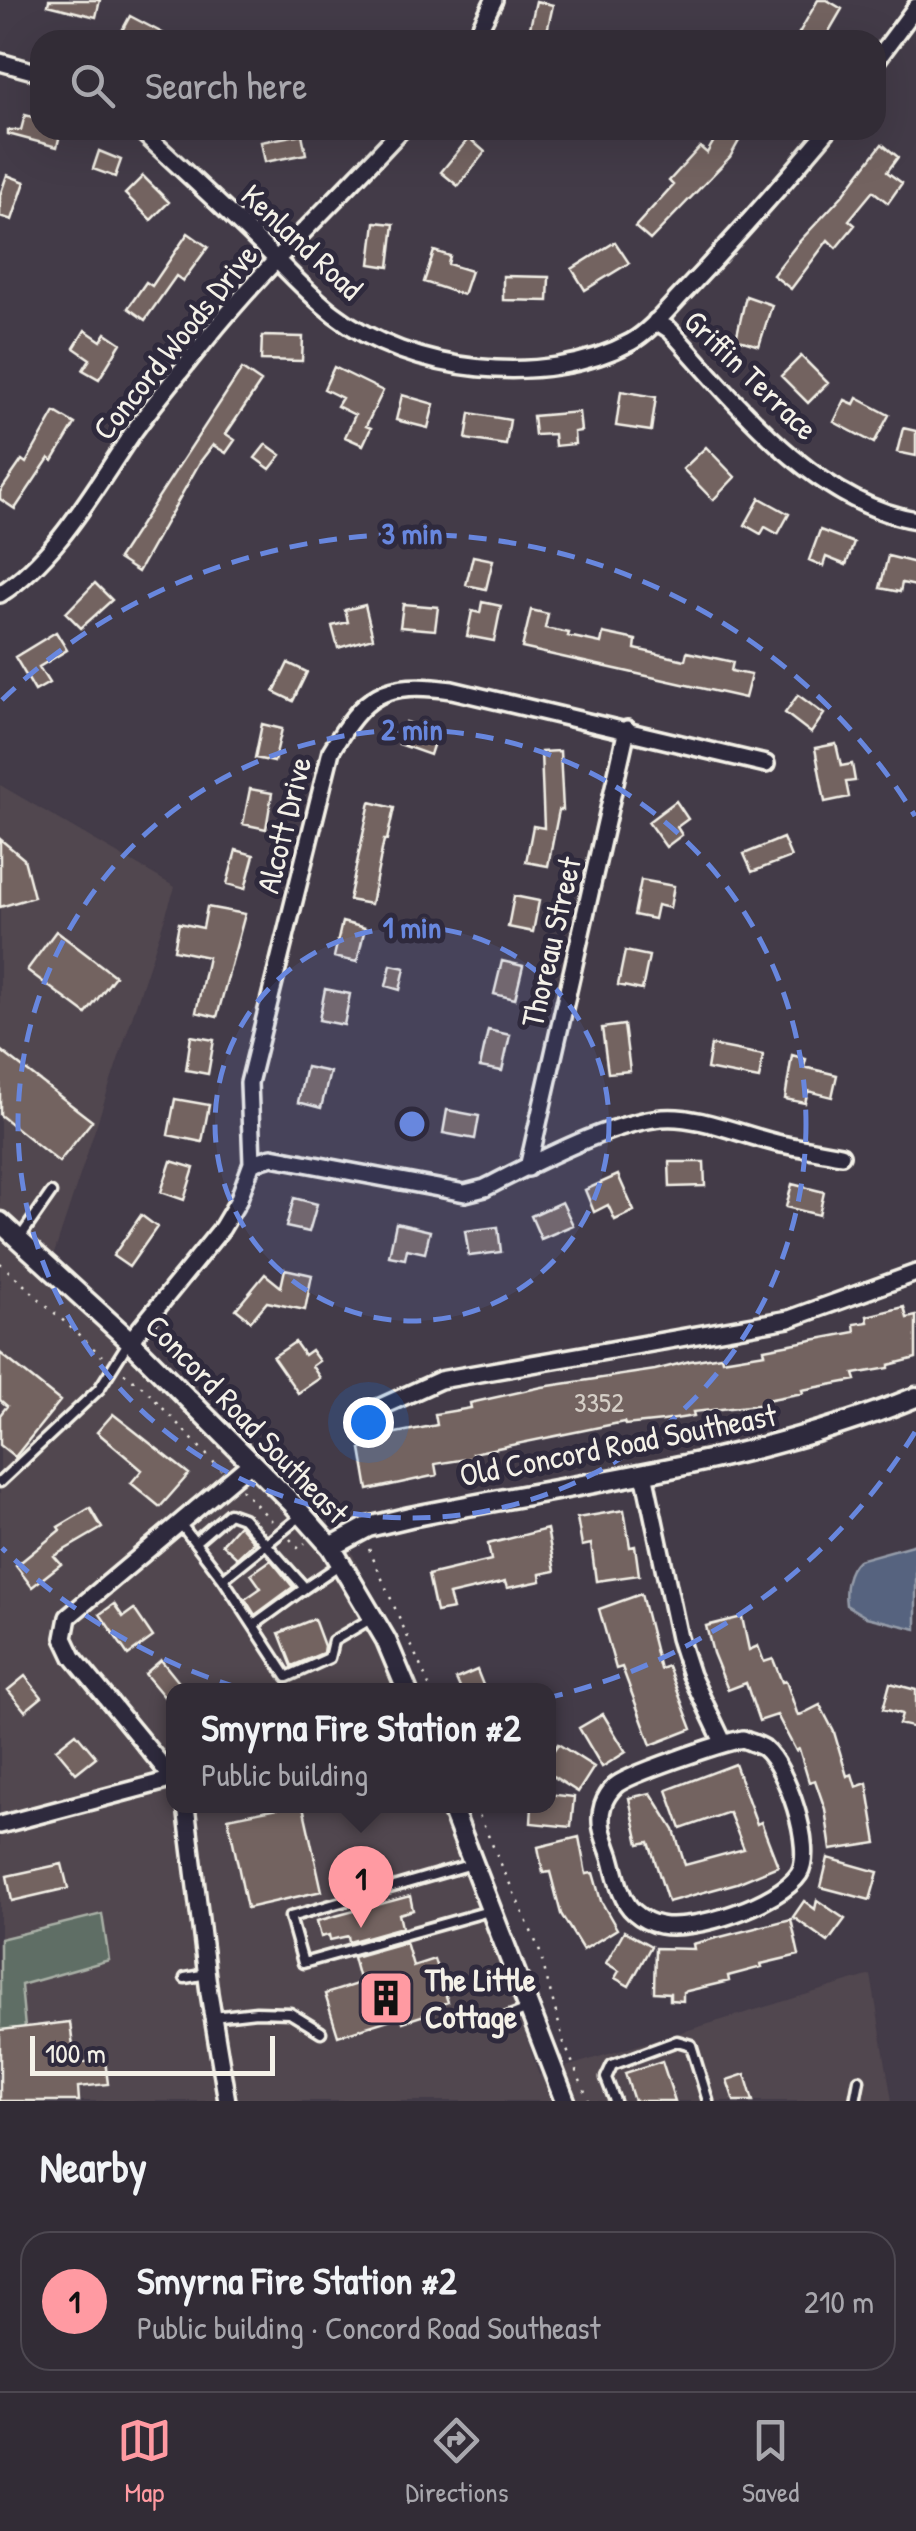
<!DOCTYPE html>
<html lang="en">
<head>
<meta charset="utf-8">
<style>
	body { margin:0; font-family:"Patrick Hand",sans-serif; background:#3a343e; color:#f1f3f6 }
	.scale { position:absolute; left:30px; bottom:25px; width:245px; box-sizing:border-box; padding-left:10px; border:5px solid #f4f1e8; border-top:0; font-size:28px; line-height:35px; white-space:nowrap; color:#f4f1e8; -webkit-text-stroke:8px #2f2a3d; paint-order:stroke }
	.you { position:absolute; left:368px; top:1422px; width:35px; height:35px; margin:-25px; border:8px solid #fff; border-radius:50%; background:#1a73e8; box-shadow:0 0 0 15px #1a73e833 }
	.badge { display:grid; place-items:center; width:65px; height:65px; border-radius:50%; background:#ff9aa2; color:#111; font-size:32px; font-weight:700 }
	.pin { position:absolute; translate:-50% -82px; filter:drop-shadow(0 2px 5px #0008) }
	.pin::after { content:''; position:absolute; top:52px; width:35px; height:30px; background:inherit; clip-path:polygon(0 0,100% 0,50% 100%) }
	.popup { position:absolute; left:166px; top:1683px; width:390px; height:130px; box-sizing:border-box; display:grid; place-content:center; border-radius:20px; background:#322c36; filter:drop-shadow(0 2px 8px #0005); font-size:32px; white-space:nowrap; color:#a8a7ad }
	.popup b { font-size:38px; color:#f1f3f6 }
	.popup::after { content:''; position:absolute; left:50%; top:100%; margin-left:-20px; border:20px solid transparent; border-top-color:#322c36 }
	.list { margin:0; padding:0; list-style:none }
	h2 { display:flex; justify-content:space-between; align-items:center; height:130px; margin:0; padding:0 40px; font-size:42px }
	h2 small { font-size:32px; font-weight:400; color:#a8a7ad }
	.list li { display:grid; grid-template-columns:65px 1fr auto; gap:30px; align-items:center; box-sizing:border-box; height:140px; margin:0 20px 20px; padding:0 20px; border:2px solid #4d4851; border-radius:30px }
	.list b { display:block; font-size:38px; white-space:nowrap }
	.list p { margin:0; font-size:32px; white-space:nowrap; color:#a8a7ad }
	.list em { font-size:32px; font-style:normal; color:#a8a7ad }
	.icon { flex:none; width:55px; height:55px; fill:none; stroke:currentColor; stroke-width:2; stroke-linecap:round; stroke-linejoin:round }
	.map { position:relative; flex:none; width:916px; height:2101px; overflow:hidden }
	.search { position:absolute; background:#322c36; box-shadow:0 10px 40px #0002; left:30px; right:30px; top:30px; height:110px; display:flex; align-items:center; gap:25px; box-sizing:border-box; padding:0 35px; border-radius:30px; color:#a8a7ad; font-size:38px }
	.sheet { height:290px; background:#322c36 }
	nav { display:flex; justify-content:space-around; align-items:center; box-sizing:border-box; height:140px; border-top:2px solid #4d4851; background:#322c36; font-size:28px; color:#a8a7ad }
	nav a { display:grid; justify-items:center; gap:5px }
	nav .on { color:#ff9aa2 }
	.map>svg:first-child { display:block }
	.built { fill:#51474f }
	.green { fill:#5e6e65; stroke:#a9b0a6; stroke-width:2.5 }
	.water { fill:#56647f; stroke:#959ca9; stroke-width:2.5 }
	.building { fill:#736360; stroke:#f4f1e8; stroke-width:2.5 }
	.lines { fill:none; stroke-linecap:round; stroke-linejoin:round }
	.service-casing { stroke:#f4f1e8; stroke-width:15 }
	.minor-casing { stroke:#f4f1e8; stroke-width:22 }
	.tertiary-casing { stroke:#f4f1e8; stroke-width:25 }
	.path { stroke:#f4f1e8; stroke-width:2.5; stroke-dasharray:2.5 8; stroke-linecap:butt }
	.service { stroke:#2f2a3d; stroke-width:8 }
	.minor { stroke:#2f2a3d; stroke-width:15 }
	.tertiary { stroke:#2f2a3d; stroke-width:18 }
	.ring { fill:none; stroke:#6887de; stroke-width:5; stroke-dasharray:18 12 }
	.labels { text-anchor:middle; stroke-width:10; stroke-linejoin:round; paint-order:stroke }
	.number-label { font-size:28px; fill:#d4cec6 }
	.street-label { font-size:32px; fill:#f4f1e8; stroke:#2f2a3d }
	.poi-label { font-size:32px; font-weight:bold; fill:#f4f1e8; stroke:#2f2a3d; text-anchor:start }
	.centre { fill:#6887de; stroke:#2f2a3d; stroke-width:5 }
	.ring-label { font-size:30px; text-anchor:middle; font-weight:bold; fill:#6887de; stroke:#2f2a3d; stroke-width:10; stroke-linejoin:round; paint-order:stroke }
</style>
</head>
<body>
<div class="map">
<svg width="916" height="2101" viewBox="0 0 916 2101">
	<rect width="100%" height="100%" fill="#433b48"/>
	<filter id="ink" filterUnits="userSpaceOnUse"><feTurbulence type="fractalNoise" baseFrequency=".01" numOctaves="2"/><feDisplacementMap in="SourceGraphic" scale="20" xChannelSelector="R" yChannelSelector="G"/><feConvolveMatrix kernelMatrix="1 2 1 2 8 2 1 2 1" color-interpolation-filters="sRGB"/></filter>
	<g filter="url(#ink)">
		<path class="built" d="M 0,785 L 175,887 L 47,1275 L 349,1545 L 410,1690 L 174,1690 L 174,1806 L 449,1806 L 539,2075 L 871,1975 L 892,2101 L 0,2101 Z"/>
		<path class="green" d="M 102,1914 L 109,1960 L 21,1985 L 25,2028 L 0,2031 L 0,1939 Z"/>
		<path class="water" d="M 916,1544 L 916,1629 L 866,1617 L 846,1605 C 844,1590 846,1571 858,1560 Z"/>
		<path class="building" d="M 49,0 L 100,0 L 96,17 L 48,5 Z
			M 818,0 L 827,0 L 842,9 L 824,40 L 795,40 Z
			M 536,1 L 553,5 L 546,36 L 529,32 Z
			M 130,16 L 176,40 L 117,40 Z
			M 25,115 L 40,119 L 40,130 L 61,130 L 57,147 L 8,134 L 8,130 L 21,130 Z
			M 720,130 L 745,130 L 730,157 L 650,240 L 635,227 L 673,185 L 669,181 L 700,147 L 707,153 Z
			M 302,134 L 306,154 L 265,162 L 261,142 Z
			M 469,138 L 485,152 L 458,186 L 441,172 Z
			M 882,144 L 898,157 L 887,172 L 902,183 L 888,203 L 873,191 L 849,220 L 855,225 L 836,248 L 828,240 L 791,289 L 773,275 L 798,243 L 842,196 Z
			M 99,151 L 121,160 L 115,177 L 93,169 Z
			M 7,175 L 25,182 L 12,220 L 0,216 L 0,195 Z
			M 143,176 L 169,202 L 151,220 L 125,194 Z
			M 375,222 L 394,224 L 389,267 L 370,264 Z
			M 188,233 L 208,247 L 183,281 L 176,276 L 145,320 L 128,308 L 146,282 L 152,286 Z
			M 615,242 L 629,263 L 585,290 L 572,269 Z
			M 434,251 L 450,256 L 448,264 L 471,271 L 463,295 L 424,282 Z
			M 503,276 L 549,277 L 548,301 L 503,300 Z
			M 746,296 L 772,305 L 759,346 L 736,339 Z
			M 85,330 L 101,341 L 106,333 L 121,343 L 99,379 L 83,370 L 90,359 L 74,348 Z
			M 262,336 L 303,337 L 302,361 L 261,360 Z
			M 801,356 L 828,383 L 808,403 L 781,376 Z
			M 334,367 L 383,391 L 366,426 L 371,428 L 363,445 L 345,437 L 355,415 L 337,406 L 342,398 L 324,389 Z
			M 242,369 L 261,382 L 226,434 L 235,440 L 226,453 L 213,445 L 200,462 L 138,572 L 118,559 Z
			M 621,391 L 656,397 L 651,431 L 616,426 Z
			M 402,395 L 434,404 L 428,428 L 396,420 Z
			M 857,398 L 889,415 L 874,443 L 834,422 L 845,400 L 854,404 Z
			M 55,412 L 75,424 L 53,461 L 49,458 L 15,509 L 0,499 L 0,492 L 22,460 L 26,463 Z
			M 579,412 L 581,431 L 574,432 L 575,444 L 555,446 L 554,434 L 535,435 L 533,416 Z
			M 470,413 L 510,420 L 506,445 L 466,439 Z
			M 903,428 L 916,431 L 916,456 L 897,452 Z
			M 266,444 L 281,455 L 270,469 L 255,458 Z
			M 706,447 L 735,477 L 713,500 L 683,469 Z
			M 760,498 L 789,514 L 778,534 L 765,527 L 761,534 L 745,525 Z
			M 820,530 L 854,543 L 846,565 L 826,557 L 823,566 L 809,560 Z
			M 473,556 L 493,560 L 486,589 L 466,585 Z
			M 888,556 L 916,563 L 916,586 L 902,583 L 900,592 L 880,588 Z
			M 95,583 L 112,600 L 81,628 L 66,613 Z
			M 482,602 L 501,606 L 494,641 L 467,636 L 472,611 L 480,613 Z
			M 403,604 L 438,607 L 435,630 L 400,627 Z
			M 365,605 L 373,638 L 338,648 L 332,626 L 348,622 L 345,610 Z
			M 531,610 L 548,614 L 545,628 L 569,633 L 568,636 L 601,643 L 603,633 L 636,640 L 635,649 L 685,660 L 687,652 L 733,662 L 731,671 L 751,675 L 745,698 L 522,648 Z
			M 56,632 L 67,650 L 39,667 L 49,683 L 35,691 L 15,657 Z
			M 288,663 L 307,672 L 293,701 L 274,692 Z
			M 798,695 L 824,714 L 811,733 L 785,713 Z
			M 406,722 L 437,733 L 430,755 L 399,744 Z
			M 262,724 L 282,729 L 274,762 L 255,758 Z
			M 836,744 L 841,766 L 852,764 L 855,781 L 846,782 L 849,797 L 825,802 L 815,748 Z
			M 560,751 L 563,810 L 559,810 L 548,866 L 526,862 L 533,826 L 544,828 L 541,752 Z
			M 250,789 L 272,793 L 266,829 L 243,824 Z
			M 676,801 L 688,819 L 677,827 L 682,835 L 666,847 L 648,822 Z
			M 370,802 L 394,808 L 387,840 L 384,840 L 371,904 L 349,900 Z
			M 783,838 L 791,857 L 752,872 L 744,854 Z
			M 0,839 L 24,859 L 34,897 L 0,907 Z
			M 236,850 L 254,855 L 245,889 L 227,884 Z
			M 641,880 L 674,886 L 670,908 L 657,905 L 654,919 L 634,915 Z
			M 514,896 L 539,901 L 533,932 L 508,927 Z
			M 207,907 L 245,914 L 217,1017 L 196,1012 L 208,957 L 174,950 L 179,923 L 203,928 Z
			M 342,922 L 365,928 L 357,962 L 334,957 Z
			M 56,931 L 115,976 L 86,1014 L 27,970 Z
			M 625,951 L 649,956 L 642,990 L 618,985 Z
			M 502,961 L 523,966 L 515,999 L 494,994 Z
			M 391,965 L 405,968 L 400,990 L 386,986 Z
			M 325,989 L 350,994 L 344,1025 L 319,1020 Z
			M 624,1025 L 630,1071 L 608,1073 L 602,1028 Z
			M 488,1030 L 510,1035 L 502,1071 L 480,1067 Z
			M 191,1036 L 214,1040 L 208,1074 L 186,1070 Z
			M 711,1045 L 763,1055 L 759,1079 L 707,1069 Z
			M 0,1050 L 92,1121 L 59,1162 L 0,1115 Z
			M 792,1055 L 806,1059 L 804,1067 L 837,1075 L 832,1097 L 808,1091 L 805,1103 L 785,1099 Z
			M 306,1067 L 330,1072 L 321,1108 L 298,1102 Z
			M 175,1099 L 209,1105 L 202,1142 L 168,1135 Z
			M 447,1110 L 479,1116 L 475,1139 L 443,1133 Z
			M 171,1161 L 194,1168 L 184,1200 L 161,1192 Z
			M 669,1162 L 704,1162 L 705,1186 L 670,1187 Z
			M 618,1175 L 634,1211 L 615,1220 L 608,1205 L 594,1212 L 585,1190 Z
			M 792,1184 L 824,1192 L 819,1215 L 786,1207 Z
			M 294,1198 L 317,1204 L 309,1232 L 286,1227 Z
			M 562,1202 L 573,1225 L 541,1239 L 531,1216 Z
			M 141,1215 L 157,1227 L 129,1267 L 113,1256 Z
			M 396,1223 L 430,1231 L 425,1253 L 407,1249 L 405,1259 L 389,1256 Z
			M 498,1227 L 501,1252 L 469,1256 L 465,1231 Z
			M 285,1269 L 312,1275 L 305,1310 L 267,1302 L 251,1321 L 236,1309 L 265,1274 L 281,1287 Z
			M 904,1307 L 907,1318 L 916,1316 L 916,1358 L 889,1365 L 889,1368 L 854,1374 L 856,1380 L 802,1390 L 803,1393 L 766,1400 L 767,1404 L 693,1412 L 694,1416 L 663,1421 L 625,1425 L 624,1422 L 473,1453 L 473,1458 L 435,1464 L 437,1475 L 368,1490 L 361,1449 L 377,1446 L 375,1437 L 437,1425 L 435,1414 L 471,1408 L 470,1403 L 542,1387 L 655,1370 L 690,1361 L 721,1356 L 722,1360 L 765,1353 L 764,1349 L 855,1332 L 854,1324 L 868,1322 L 867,1316 Z
			M 295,1342 L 304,1355 L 311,1350 L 319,1361 L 312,1366 L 320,1378 L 298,1393 L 273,1357 Z
			M 0,1353 L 60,1401 L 15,1457 L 0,1445 L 0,1415 L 7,1406 L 0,1400 Z
			M 113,1414 L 189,1474 L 160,1507 L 131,1483 L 142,1470 L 97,1432 Z
			M 90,1508 L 102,1528 L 54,1556 L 61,1564 L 32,1587 L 16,1566 L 60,1530 L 58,1527 Z
			M 624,1510 L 630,1547 L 635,1546 L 639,1575 L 596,1581 L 591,1544 L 582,1546 L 577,1518 Z
			M 239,1525 L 254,1542 L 237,1558 L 222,1544 Z
			M 547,1529 L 555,1571 L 540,1574 L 541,1581 L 507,1588 L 505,1582 L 449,1595 L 453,1609 L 436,1612 L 428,1575 L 491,1560 L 488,1544 Z
			M 271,1560 L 293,1587 L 255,1615 L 245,1599 L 261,1588 L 251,1574 Z
			M 641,1594 L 660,1669 L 668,1666 L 692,1729 L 651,1745 L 622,1667 L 616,1669 L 599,1609 Z
			M 114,1604 L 123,1617 L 134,1609 L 153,1637 L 128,1655 L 100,1614 Z
			M 742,1617 L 749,1650 L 758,1646 L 764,1662 L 773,1659 L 782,1682 L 786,1681 L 798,1716 L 820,1705 L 834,1732 L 847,1776 L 852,1774 L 856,1787 L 867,1783 L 877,1843 L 831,1850 L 825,1809 L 815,1780 L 809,1782 L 799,1749 L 796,1751 L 777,1715 L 759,1721 L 746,1683 L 728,1690 L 713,1653 L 706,1626 Z
			M 314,1619 L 324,1646 L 323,1653 L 292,1666 L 279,1633 Z
			M 161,1660 L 182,1686 L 166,1699 L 145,1674 Z
			M 477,1670 L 485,1690 L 461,1690 L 456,1679 Z
			M 25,1676 L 42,1697 L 25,1711 L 8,1690 Z
			M 890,1683 L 916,1690 L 916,1728 L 899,1724 L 902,1714 L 883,1709 Z
			M 603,1714 L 626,1752 L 602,1767 L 579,1728 Z
			M 76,1733 L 96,1757 L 76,1773 L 56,1749 Z
			M 558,1744 L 594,1767 L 578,1792 L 548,1773 L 548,1758 Z
			M 735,1764 L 757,1824 L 761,1822 L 778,1866 L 737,1883 L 668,1902 L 649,1842 L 639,1844 L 629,1798 L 651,1793 L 674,1830 L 685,1865 L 744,1849 L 729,1812 L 681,1829 L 667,1790 Z
			M 548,1794 L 574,1797 L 571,1827 L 531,1823 L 532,1806 L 548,1806 Z
			M 288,1806 L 303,1806 L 322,1891 L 247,1908 L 228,1818 Z
			M 579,1837 L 586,1874 L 593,1873 L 601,1901 L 617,1929 L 583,1950 L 561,1914 L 550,1872 L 543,1873 L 538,1847 Z
			M 828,1858 L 878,1872 L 870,1900 L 821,1887 Z
			M 62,1864 L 68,1888 L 12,1901 L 7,1876 Z
			M 410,1896 L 413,1910 L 399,1914 L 402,1927 L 349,1942 L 348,1936 L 330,1940 L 329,1935 L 321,1937 L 317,1921 Z
			M 817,1900 L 845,1919 L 828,1942 L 793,1917 L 804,1901 L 815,1909 Z
			M 791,1919 L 799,1955 L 761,1964 L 762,1967 L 728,1976 L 729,1981 L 683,1992 L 683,2001 L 670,2000 L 670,1993 L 654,1992 L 655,1948 L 694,1949 L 693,1944 Z
			M 624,1931 L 651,1946 L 629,1986 L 615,1978 L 619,1971 L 606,1963 Z
			M 406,1942 L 413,1966 L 434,1959 L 448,2002 L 436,2006 L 437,2011 L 403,2022 L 401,2016 L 338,2036 L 325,1994 L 360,1983 L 353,1957 Z
			M 70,2022 L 75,2063 L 105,2060 L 108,2084 L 78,2087 L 79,2101 L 0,2101 L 0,2030 Z
			M 662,2061 L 675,2101 L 634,2101 L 625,2073 Z
			M 745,2074 L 753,2101 L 734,2101 L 727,2080 Z"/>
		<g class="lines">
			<g class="service-casing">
				<path id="service" d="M 19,1239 L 51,1193
					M 0,1482 L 99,1389 L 128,1343
					M 179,1522 L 223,1579 L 287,1677 L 329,1658 L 333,1641 L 374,1617
					M 195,1542 L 229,1513 L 243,1518 L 305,1588 L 342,1563
					M 223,1579 L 301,1516
					M 254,1625 L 305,1588
					M 472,1864 L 290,1917 L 303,1963 L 489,1911
					M 185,1978 L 207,1974
					M 213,2017 L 256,2012 L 290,2013 L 321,2032
					M 485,2021 L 497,2021 L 528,2009
					M 615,2101 L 606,2078 L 612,2065 L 677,2041 L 691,2045 L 708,2101
					M 855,2101 L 859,2080"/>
			</g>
			<g class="minor-casing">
				<path id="minor" d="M 474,40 L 494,0
					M 876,61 L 916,7
					M 0,62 L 40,73
					M 140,130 C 181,168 222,206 262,245 C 286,269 307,293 334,314 C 410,373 545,389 631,342 C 652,330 669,307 686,290 C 735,238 782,185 828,130
					M 656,321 L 670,330 C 735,402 814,503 916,520
					M 0,594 C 59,556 95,487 134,431 C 156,400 181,371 205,341 C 265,266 336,201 401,130
					M 252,1163 L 272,1157 L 465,1193 L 485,1188 C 532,1164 626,1113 677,1118 C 713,1121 746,1136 781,1144 C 801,1148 821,1151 841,1155
					M 528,1168 L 627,729
					M 130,1341 L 222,1228 L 238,1201 L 252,1163 L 249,1083 L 331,751 C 364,695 384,680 452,690 L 766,764
					M 376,1409 L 440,1380 L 789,1319 L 916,1273
					M 644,1473 L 679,1638 L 691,1675 L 723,1742
					M 743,1739 C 749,1742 758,1744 764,1748 C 786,1766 815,1849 799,1874 C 779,1904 694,1932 660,1925 C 649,1923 642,1919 634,1912 C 620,1900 616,1874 611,1857 C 605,1839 597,1824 603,1805 C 605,1799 610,1791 615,1786 C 626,1775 724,1742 743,1739 Z
					M 174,1780 L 73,1657 L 64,1638 L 68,1617 L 252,1462
					M 186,1806 L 209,1993 L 227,2101
					M 0,1825 L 174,1779"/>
			</g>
			<g class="tertiary-casing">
				<path id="tertiary" d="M 0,1222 L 130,1341 L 293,1504 L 331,1547 L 386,1640 L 407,1690
					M 331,1547 L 368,1527 L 410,1517 C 580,1483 754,1463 916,1397
					M 451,1806 L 565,2101"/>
			</g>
			<path class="path" d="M 0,1263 L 102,1356
				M 124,1373 L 144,1388 L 221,1470
				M 241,1489 L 274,1523
				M 329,1520 L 340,1510 L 352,1514
				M 290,1539 L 299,1549 L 305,1543
				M 369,1549 L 431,1690
				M 475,1806 L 539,1949 L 564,2043 L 589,2101"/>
			<use href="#service" class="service"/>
			<use href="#minor" class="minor"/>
			<use href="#tertiary" class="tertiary"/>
		</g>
	</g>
	<circle cx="412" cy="1124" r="197" fill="#6887de" fill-opacity=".12"/>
	<g class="ring">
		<circle cx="412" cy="1124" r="197"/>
		<circle cx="412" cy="1124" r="394"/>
		<path d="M915 1432A590 590 0 0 1 2 1548M2 700A590 590 0 0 1 915 816"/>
	</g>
	<defs>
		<g id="building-square" transform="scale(2.875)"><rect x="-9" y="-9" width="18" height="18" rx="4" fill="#ff9aa2" stroke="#2f2a3d"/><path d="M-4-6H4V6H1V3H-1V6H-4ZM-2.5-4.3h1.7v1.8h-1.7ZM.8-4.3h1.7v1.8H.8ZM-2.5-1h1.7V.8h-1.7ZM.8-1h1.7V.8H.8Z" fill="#111"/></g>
	</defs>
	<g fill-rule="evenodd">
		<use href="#building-square" x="386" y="1998"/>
	</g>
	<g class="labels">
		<g class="number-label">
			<text x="599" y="1412">3352</text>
		</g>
		<g class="street-label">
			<text transform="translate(302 242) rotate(43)" y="11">Kenland Road</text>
			<text transform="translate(175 342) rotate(-51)" y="11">Concord Woods Drive</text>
			<text transform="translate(751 375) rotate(44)" y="11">Griffin Terrace</text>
			<text transform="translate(284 825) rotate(-76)" y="11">Alcott Drive</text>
			<text transform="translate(551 942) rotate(-77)" y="11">Thoreau Street</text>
			<text transform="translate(247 1419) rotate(46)" y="11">Concord Road Southeast</text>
			<text transform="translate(618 1445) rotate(-11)" y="11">Old Concord Road Southeast</text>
		</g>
		<g class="poi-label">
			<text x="425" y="1991">The Little<tspan x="425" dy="37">Cottage</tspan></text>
		</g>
	</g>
	<circle cx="412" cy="1124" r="15" class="centre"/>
	<g class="ring-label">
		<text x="412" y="544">3 min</text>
		<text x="412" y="740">2 min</text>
		<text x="412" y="938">1 min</text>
	</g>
</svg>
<div class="scale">100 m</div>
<div class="you"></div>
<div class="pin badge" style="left:361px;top:1928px">1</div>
<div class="popup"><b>Smyrna Fire Station #2</b>Public building</div>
<div class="search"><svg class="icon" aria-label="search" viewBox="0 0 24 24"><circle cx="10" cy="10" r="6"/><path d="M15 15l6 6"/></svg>Search here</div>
</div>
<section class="sheet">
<h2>Nearby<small></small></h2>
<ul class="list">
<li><span class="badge">1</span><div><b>Smyrna Fire Station #2</b><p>Public building · Concord Road Southeast</p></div><em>210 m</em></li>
</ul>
</section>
<nav>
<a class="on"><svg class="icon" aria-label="map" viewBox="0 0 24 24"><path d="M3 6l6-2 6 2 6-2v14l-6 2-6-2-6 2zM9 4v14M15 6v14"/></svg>Map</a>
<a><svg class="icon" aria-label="directions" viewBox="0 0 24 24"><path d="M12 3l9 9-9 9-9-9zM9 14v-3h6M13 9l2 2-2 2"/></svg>Directions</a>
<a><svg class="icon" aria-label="saved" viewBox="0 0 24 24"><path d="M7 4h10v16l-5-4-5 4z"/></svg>Saved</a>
</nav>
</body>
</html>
